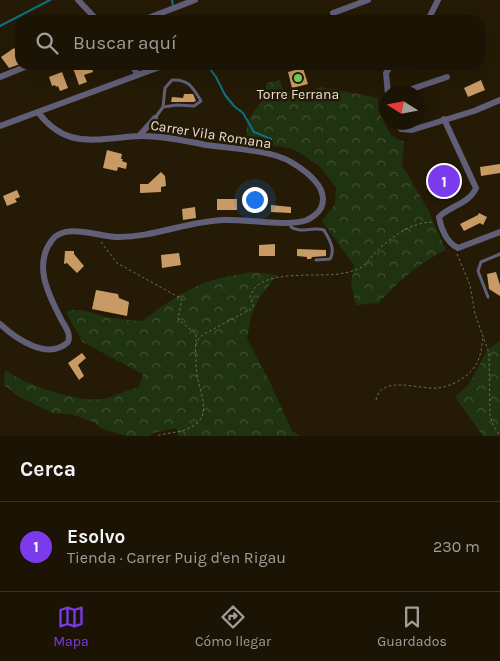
<!DOCTYPE html>
<html lang="es">
<head>
<meta charset="utf-8">
<style>
	body { margin:0; font-family:Karla,sans-serif; background:#241d0e; color:#f1f3f6 }
	.compass { position:absolute; left:380px; top:85px; width:45px; height:45px; border-radius:50%; background:#1b1404; box-shadow:0 5px 20px #0002; rotate:281deg }
	.you { position:absolute; left:254px; top:199px; width:18px; height:18px; margin:-12px; border:4px solid #fff; border-radius:50%; background:#1a73e8; box-shadow:0 0 0 8px #1a73e833 }
	.badge { display:grid; place-items:center; width:32px; height:32px; border-radius:50%; background:#7c3aed; color:#fff; font-size:16px; font-weight:700 }
	.pin { position:absolute; translate:-50% -50%; border:2px solid #fff; box-shadow:0 1px 5px #0006 }
	.list { margin:0; padding:0; list-style:none }
	h2 { display:flex; justify-content:space-between; align-items:center; height:65px; margin:0; padding:0 20px; font-size:21px }
	h2 small { font-size:16px; font-weight:400; color:#a09e9a }
	.list li { display:grid; grid-template-columns:32px 1fr auto; gap:15px; align-items:center; box-sizing:border-box; height:90px; padding:0 20px; border-top:1px solid #393326 }
	.list b { display:block; font-size:19px; white-space:nowrap }
	.list p { margin:0; font-size:16px; white-space:nowrap; color:#a09e9a }
	.list em { font-size:16px; font-style:normal; color:#a09e9a }
	.icon { flex:none; width:28px; height:28px; fill:none; stroke:currentColor; stroke-width:2; stroke-linecap:round; stroke-linejoin:round }
	.map { position:relative; flex:none; width:500px; height:436px; overflow:hidden }
	.search { position:absolute; background:#1b1404; box-shadow:0 5px 20px #0002; left:15px; right:15px; top:15px; height:55px; display:flex; align-items:center; gap:12px; box-sizing:border-box; padding:0 18px; border-radius:15px; color:#a09e9a; font-size:19px }
	.sheet { height:155px; background:#1b1404 }
	nav { display:flex; justify-content:space-around; align-items:center; box-sizing:border-box; height:70px; border-top:1px solid #393326; background:#1b1404; font-size:14px; color:#a09e9a }
	nav a { display:grid; justify-items:center; gap:2px }
	nav .on { color:#7c3aed }
	.map>svg:first-child { display:block }
	.forest { fill:url(#forest-crowns) }
	.lines { fill:none; stroke-linecap:round; stroke-linejoin:round }
	.stream { stroke:#0c7186; stroke-width:2 }
	.building { fill:#c89b66 }
	.path { stroke:#746b5a; stroke-width:1; stroke-dasharray:2.5 2.5; stroke-linecap:butt }
	.lane { stroke:#615f78; stroke-width:3 }
	.street { stroke:#615f78; stroke-width:6 }
	.poi-dot { fill:#78d259; stroke:#241a05; stroke-width:2 }
	.labels { text-anchor:middle; stroke-width:5; stroke-linejoin:round; paint-order:stroke }
	.poi-label { font-size:14px; fill:#e7e0d4; stroke:#241a05 }
	.street-label { font-size:14px; fill:#e7e0d4; stroke:#241a05 }
</style>
</head>
<body>
<div class="map">
<svg width="500" height="436" viewBox="0 0 500 436">
	<defs>
		<pattern id="forest-crowns" width="20" height="18" patternUnits="userSpaceOnUse" patternTransform="scale(1.25)"><rect width="20" height="18" fill="#1f3310"/><path d="M2 6a3 3 0 1 1 6 0M12 15a3 3 0 1 1 6 0" fill="none" stroke="#405032"/></pattern>
	</defs>
	<rect width="100%" height="100%" fill="#241a05"/>
	<path class="forest" d="M 280,80 L 284,92 L 303,93 L 321,87 L 378,98 L 378,111 L 391,135 L 404,142 L 402,165 L 427,208 L 446,250 C 420,262 398,282 379,303 L 356,305 L 351,285 L 354,265 L 322,221 L 335,204 L 336,187 L 318,165 L 294,149 L 245,141 L 248,120 L 261,102 L 267,83 Z
		M 252,272 L 278,275 L 260,296 L 251,316 L 247,339 L 269,380 L 292,431 L 300,436 L 179,436 L 176,428 L 153,433 L 149,436 L 128,436 L 102,429 L 93,422 L 71,414 L 52,413 L 18,396 L 4,385 L 5,370 C 27,385 74,402 102,399 C 114,397 127,390 139,387 L 143,374 L 82,342 L 66,312 C 79,306 93,314 106,317 C 117,319 130,320 142,321 C 165,304 189,286 217,279 C 229,276 241,274 252,272 Z
		M 500,341 L 500,436 L 483,436 L 455,397 L 469,384 L 488,349 Z"/>
	<g class="lines">
		<path class="stream" d="M 172,0 L 173,5
			M 177,16 L 182,20
			M 0,26 L 50,0
			M 207,65 L 216,77 L 225,95 L 234,106 L 243,113 L 254,132 L 271,139"/>
	</g>
	<path class="building" d="M 14,48 L 20,55 L 20,64 L 9,68 L 1,57 Z
		M 81,65 L 84,67 L 91,65 L 93,72 L 84,75 L 87,82 L 79,85 L 73,68 Z
		M 303,68 L 308,84 L 292,88 L 288,72 Z
		M 62,72 L 68,88 L 60,91 L 58,86 L 56,87 L 55,85 L 52,86 L 49,77 Z
		M 481,80 L 485,90 L 468,97 L 464,88 Z
		M 184,94 L 193,94 L 196,101 L 193,102 L 171,102 L 172,97 L 183,98 Z
		M 107,150 L 122,154 L 121,159 L 123,159 L 122,161 L 127,163 L 126,169 L 118,167 L 117,171 L 103,168 Z
		M 500,164 L 500,173 L 481,176 L 480,167 Z
		M 161,172 L 165,176 L 166,186 L 161,187 L 161,192 L 140,193 L 140,184 L 148,184 Z
		M 441,174 L 443,177 L 447,176 L 455,190 L 442,197 L 438,190 L 435,192 L 429,181 Z
		M 17,190 L 20,197 L 15,199 L 17,202 L 7,206 L 3,196 Z
		M 217,199 L 237,199 L 237,210 L 217,210 Z
		M 271,205 L 291,207 L 291,213 L 271,212 Z
		M 195,207 L 196,218 L 183,220 L 182,209 Z
		M 479,213 L 487,217 L 483,225 L 480,223 L 464,231 L 460,224 L 478,215 Z
		M 275,244 L 275,256 L 259,256 L 259,245 Z
		M 297,249 L 326,250 L 326,256 L 312,257 L 311,259 L 307,259 L 307,257 L 297,256 Z
		M 65,251 L 74,251 L 74,254 L 84,266 L 77,273 L 67,263 L 64,264 Z
		M 179,253 L 181,265 L 162,268 L 161,255 Z
		M 496,272 L 500,285 L 500,296 L 489,289 L 487,274 Z
		M 96,290 L 118,294 L 119,298 L 129,302 L 127,316 L 92,309 Z
		M 82,353 L 86,358 L 78,365 L 84,376 L 79,380 L 68,363 Z"/>
	<g class="lines">
		<path class="path" d="M 101,242 L 117,263 L 182,299 L 178,319 L 196,334 C 196,343 195,352 196,361 C 196,369 197,377 199,384 C 202,397 209,414 196,424 C 185,433 169,432 156,436
			M 457,254 L 470,285 L 475,314 L 489,353 L 490,415 L 493,425 L 500,436
			M 196,345 L 199,338 L 204,334 L 251,309 L 253,307 L 253,304 L 250,298 C 256,266 321,279 344,273 C 350,272 356,270 362,267 C 367,263 370,258 375,253 C 391,237 411,222 434,222
			M 376,400 C 381,374 420,390 438,388 C 453,386 469,377 477,363 C 481,355 482,345 483,337"/>
		<path class="lane" d="M 155,118 L 163,107 L 165,88 L 172,80 C 189,79 193,88 201,101 L 194,106 L 177,105 L 163,107
			M 290,223 L 291,227 C 301,234 313,226 324,230 C 329,239 336,249 330,259 L 316,260
			M 488,297 L 478,271 L 481,262 L 500,254"/>
		<path class="street" d="M 78,0 L 97,20
			M 333,13 L 368,0
			M 143,20 L 195,0
			M 428,20 L 438,0
			M 138,75 L 165,65
			M 0,77 L 30,65
			M 403,92 L 447,77
			M 388,94 L 386,73 L 391,65
			M 444,119 L 476,188 C 470,203 450,206 439,217 C 441,229 447,243 458,248 L 500,232
			M 396,122 L 401,129 L 412,130 L 474,111 L 500,100
			M 0,126 L 138,75 L 132,65
			M 139,136 L 155,118
			M 0,324 C 16,339 48,361 68,342 C 71,334 66,328 62,321 C 50,297 32,266 52,240 C 65,223 97,236 116,237 C 153,238 187,221 224,220 C 245,219 290,227 307,220 C 313,217 318,213 321,208 C 330,188 306,171 291,162 C 271,150 229,148 206,145 C 184,141 161,135 139,136 C 117,137 92,143 71,137 C 58,133 46,123 38,112"/>
	</g>
	<circle class="poi-dot" cx="298" cy="78" r="5"/>
	<g class="labels">
		<g class="poi-label">
			<text x="298" y="99">Torre Ferrana</text>
		</g>
		<g class="street-label">
			<text transform="translate(211 134) rotate(9)" y="5">Carrer Vila Romana</text>
		</g>
	</g>
</svg>
<svg class="compass" viewBox="-18 -18 36 36"><path d="M0-13l5 13h-10z" fill="#e53935"/><path d="M0 13l5-13h-10z" fill="#a09e9a"/></svg>
<div class="you"></div>
<div class="pin badge" style="left:444px;top:181px">1</div>
<div class="search"><svg class="icon" aria-label="search" viewBox="0 0 24 24"><circle cx="10" cy="10" r="6"/><path d="M15 15l6 6"/></svg>Buscar aquí</div>
</div>
<section class="sheet">
<h2>Cerca<small></small></h2>
<ul class="list">
<li><span class="badge">1</span><div><b>Esolvo</b><p>Tienda · Carrer Puig d'en Rigau</p></div><em>230 m</em></li>
</ul>
</section>
<nav>
<a class="on"><svg class="icon" aria-label="map" viewBox="0 0 24 24"><path d="M3 6l6-2 6 2 6-2v14l-6 2-6-2-6 2zM9 4v14M15 6v14"/></svg>Mapa</a>
<a><svg class="icon" aria-label="directions" viewBox="0 0 24 24"><path d="M12 3l9 9-9 9-9-9zM9 14v-3h6M13 9l2 2-2 2"/></svg>Cómo llegar</a>
<a><svg class="icon" aria-label="saved" viewBox="0 0 24 24"><path d="M7 4h10v16l-5-4-5 4z"/></svg>Guardados</a>
</nav>
</body>
</html>
